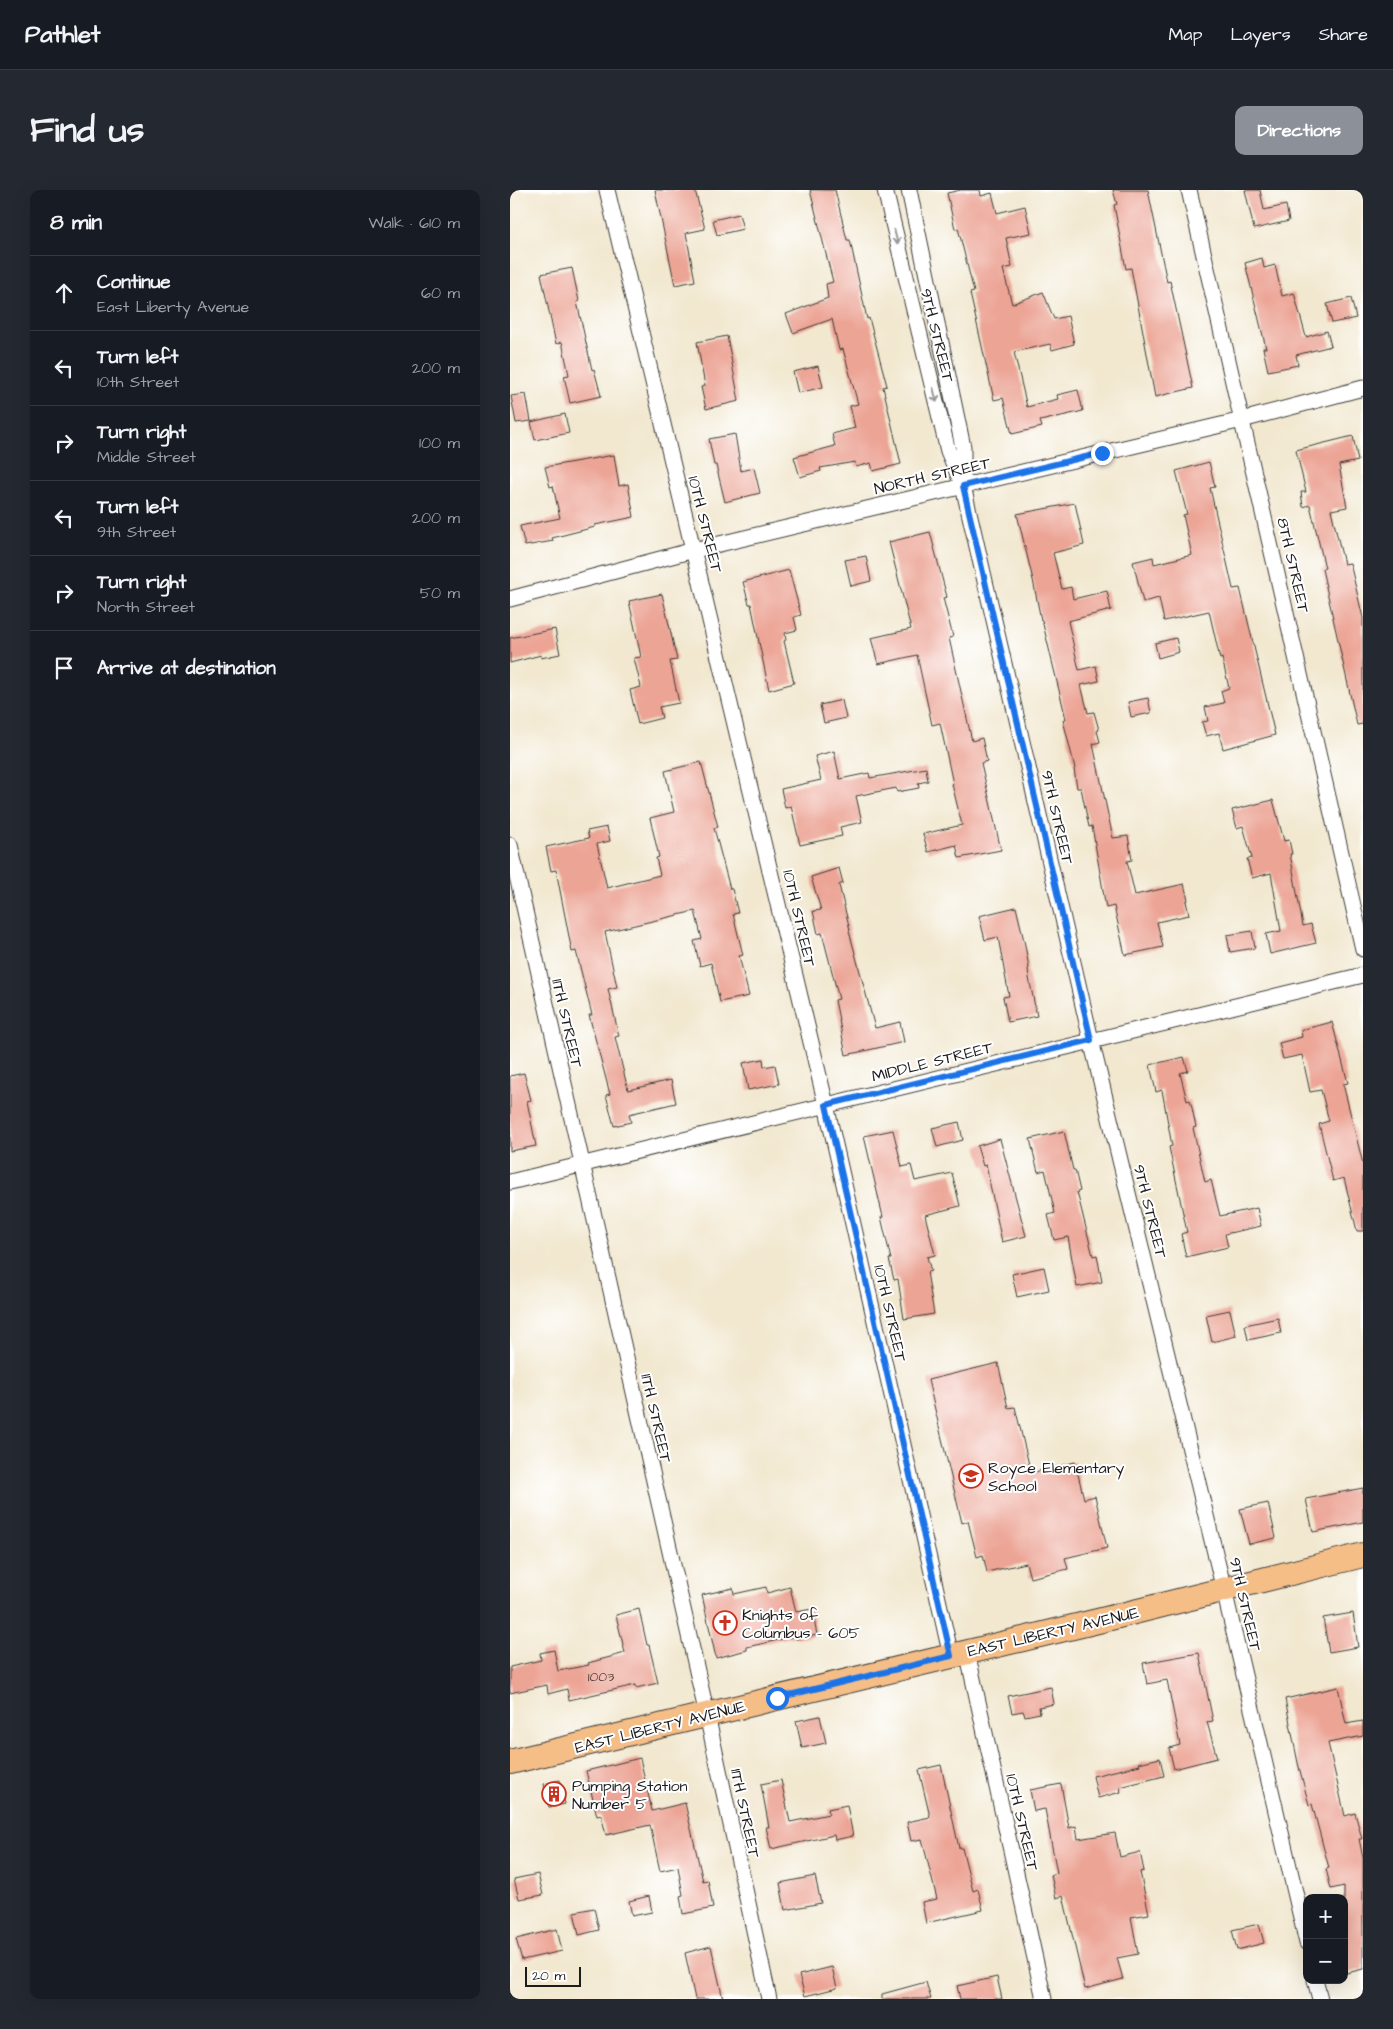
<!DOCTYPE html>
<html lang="en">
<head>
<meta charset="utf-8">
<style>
	body { margin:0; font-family:"Architects Daughter",sans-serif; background:#242831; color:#f1f3f6 }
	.controls { position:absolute; right:15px; bottom:15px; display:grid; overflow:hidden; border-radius:10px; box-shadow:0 5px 20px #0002 }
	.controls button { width:45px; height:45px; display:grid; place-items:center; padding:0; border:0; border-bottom:1px solid #363941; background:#171b24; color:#f1f3f6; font:25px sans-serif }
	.scale { position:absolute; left:15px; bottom:12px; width:56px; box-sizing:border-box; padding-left:5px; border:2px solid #1c1c1c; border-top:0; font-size:14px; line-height:18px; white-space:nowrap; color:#1c1c1c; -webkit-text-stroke:4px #fff; paint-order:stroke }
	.stop { position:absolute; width:15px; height:15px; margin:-11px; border:4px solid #1a73e8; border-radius:50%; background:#fff }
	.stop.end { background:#1a73e8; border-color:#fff; box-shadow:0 1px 5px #0008 }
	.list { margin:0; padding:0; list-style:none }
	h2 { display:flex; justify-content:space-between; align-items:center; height:65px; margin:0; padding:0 20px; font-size:21px }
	h2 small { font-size:16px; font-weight:400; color:#9ea1a6 }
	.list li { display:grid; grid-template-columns:32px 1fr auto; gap:15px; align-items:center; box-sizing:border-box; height:75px; padding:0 20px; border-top:1px solid #363941 }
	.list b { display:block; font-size:19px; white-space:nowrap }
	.list p { margin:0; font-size:16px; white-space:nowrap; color:#9ea1a6 }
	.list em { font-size:16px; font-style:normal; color:#9ea1a6 }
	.icon { flex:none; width:28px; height:28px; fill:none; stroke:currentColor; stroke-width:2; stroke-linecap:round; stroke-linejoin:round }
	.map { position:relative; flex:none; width:853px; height:1809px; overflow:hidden; border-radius:10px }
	header { display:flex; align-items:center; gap:30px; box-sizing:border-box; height:70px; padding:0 25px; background:#171b24; border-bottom:1px solid #363941 }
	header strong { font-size:24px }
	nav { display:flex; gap:28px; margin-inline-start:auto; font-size:18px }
	.intro { display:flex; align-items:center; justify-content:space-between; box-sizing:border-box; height:120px; padding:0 30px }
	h1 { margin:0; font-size:35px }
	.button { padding:12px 22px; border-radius:10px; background:#8c9099; color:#fff; font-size:18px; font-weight:700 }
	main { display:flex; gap:30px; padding:0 30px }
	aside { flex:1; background:#171b24; border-radius:10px; box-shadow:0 5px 20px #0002 }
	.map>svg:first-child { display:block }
	.building { fill:#eca495 }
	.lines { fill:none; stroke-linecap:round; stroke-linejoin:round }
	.minor-casing { stroke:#3c3b37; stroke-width:17 }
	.primary-casing { stroke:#3c3b37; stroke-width:26 }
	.minor { stroke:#fff; stroke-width:15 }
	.primary { stroke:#f6be87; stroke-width:24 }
	.oneway { stroke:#999 }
	.route { stroke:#1a73e8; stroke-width:6 }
	.labels { text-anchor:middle; stroke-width:4; stroke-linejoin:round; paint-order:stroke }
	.number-label { font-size:14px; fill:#503e3a }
	.street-label { font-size:16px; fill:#1c1c1c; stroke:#fff }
	.poi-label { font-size:16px; fill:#1c1c1c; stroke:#fff; text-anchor:start }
</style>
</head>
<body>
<header>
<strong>Pathlet</strong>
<nav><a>Map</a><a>Layers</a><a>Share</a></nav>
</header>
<div class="intro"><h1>Find us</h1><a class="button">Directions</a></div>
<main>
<aside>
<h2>8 min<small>Walk · 610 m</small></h2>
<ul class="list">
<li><svg class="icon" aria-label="ahead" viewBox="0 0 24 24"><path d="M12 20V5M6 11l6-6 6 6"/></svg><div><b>Continue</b><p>East Liberty Avenue</p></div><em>60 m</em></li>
<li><svg class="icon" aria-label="left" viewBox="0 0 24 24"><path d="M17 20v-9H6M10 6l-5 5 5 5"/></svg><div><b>Turn left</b><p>10th Street</p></div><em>200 m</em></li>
<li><svg class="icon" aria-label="right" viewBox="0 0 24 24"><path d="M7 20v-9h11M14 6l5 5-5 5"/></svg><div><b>Turn right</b><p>Middle Street</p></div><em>100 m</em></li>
<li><svg class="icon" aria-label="left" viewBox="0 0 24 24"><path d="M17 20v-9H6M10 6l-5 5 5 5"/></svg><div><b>Turn left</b><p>9th Street</p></div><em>200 m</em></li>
<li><svg class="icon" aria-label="right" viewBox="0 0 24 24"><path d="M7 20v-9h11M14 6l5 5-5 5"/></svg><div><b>Turn right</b><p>North Street</p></div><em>50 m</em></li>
<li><svg class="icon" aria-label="arrive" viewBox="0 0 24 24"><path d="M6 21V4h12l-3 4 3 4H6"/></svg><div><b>Arrive at destination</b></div></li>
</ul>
</aside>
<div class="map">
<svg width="853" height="1809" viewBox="0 0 853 1809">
	<rect width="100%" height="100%" fill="#fff"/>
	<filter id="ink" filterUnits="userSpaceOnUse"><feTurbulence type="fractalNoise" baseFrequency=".02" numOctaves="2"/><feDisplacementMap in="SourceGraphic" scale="10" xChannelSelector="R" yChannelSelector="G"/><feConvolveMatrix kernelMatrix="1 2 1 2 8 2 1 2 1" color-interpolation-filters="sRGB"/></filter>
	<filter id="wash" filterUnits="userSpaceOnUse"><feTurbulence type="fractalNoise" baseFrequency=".0096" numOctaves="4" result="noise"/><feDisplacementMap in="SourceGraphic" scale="20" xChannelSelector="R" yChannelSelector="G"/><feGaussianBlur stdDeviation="1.12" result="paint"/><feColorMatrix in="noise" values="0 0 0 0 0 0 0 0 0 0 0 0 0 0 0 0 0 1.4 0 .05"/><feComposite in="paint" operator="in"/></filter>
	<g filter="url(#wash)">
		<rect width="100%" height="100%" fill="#f2e8d0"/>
		<g id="blocks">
			<path class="building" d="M 145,0 L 185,0 L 195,39 L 176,43 L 185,91 L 165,95 Z
				M 300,0 L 325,0 L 337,50 L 340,50 L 357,129 L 359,128 L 377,196 L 373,197 L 391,274 L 363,281 L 361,273 L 346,277 L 345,272 L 310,278 L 311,281 L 290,287 L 284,267 L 325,256 L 322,244 L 345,238 L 340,216 L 348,214 L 333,159 L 329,160 L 322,129 L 283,143 L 276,124 L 318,108 L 316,94 L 323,92 Z
				M 451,0 L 470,0 L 471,6 L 482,3 L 487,23 L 515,16 L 521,43 L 496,48 L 502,77 L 493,79 L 502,114 L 533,102 L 544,129 L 558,126 L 564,154 L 542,160 L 540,154 L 504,162 L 517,217 L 548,209 L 547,205 L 568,200 L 573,221 L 530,231 L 532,237 L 502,244 L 493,208 L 484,210 L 460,103 L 464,102 L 448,38 L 445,39 L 437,3 Z
				M 603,0 L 638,0 L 657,92 L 660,91 L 683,198 L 645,207 L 621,78 L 616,79 L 604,15 L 607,14 Z
				M 735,0 L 750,0 L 754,20 L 776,15 L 779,31 L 744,39 Z
				M 229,24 L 233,39 L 207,45 L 203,30 Z
				M 752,68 L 754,78 L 765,75 L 772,106 L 784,103 L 796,147 L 817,141 L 821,156 L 786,165 L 788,175 L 758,181 L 753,158 L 756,158 L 735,73 Z
				M 62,78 L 69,111 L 67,112 L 82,180 L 84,179 L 91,206 L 60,213 L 54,186 L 59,185 L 52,152 L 46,154 L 31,84 Z
				M 841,108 L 846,128 L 822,133 L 817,114 Z
				M 217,146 L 229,211 L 196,219 L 191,197 L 195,196 L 187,152 Z
				M 308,176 L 313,197 L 288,203 L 283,182 Z
				M 16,204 L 21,231 L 6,233 L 1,206 Z
				M 55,224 L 59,243 L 25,250 L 21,232 Z
				M 225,244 L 231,281 L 244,278 L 250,303 L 215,312 L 206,275 L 204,275 L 199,249 Z
				M 843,246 L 848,271 L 829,275 L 837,317 L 821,320 L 834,374 L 840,373 L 853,428 L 853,534 L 847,535 L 812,379 L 815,378 L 800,315 L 793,317 L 791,302 L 796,302 L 786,260 Z
				M 104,265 L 109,296 L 118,294 L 124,327 L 85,335 L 85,337 L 42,348 L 43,351 L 15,356 L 10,336 L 50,328 L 43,296 L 40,297 L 35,277 Z
				M 699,272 L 705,297 L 700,298 L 723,399 L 730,398 L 765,545 L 713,559 L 709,543 L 696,546 L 692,532 L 698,531 L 695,517 L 714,513 L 711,501 L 719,498 L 712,468 L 710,469 L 699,421 L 654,431 L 649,408 L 633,412 L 623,372 L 643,367 L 644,374 L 682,365 L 673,325 L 677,324 L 666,281 Z
				M 565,313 L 574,355 L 543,363 L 552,399 L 561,397 L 563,409 L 597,401 L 601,420 L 558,431 L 569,480 L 586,476 L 589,491 L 571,495 L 578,523 L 584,522 L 589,540 L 587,541 L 590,552 L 583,554 L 603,648 L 618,646 L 622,670 L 617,671 L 625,705 L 674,694 L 678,710 L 676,711 L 679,725 L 647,732 L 653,757 L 615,765 L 604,716 L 596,718 L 582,636 L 579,637 L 571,598 L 567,598 L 564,579 L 565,578 L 553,530 L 556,529 L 532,430 L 531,430 L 523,390 L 507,324 Z
				M 420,342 L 437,407 L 433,408 L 443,447 L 439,448 L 462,551 L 472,548 L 477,571 L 471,573 L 491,660 L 449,668 L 446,655 L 418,662 L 413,644 L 452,635 L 442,594 L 443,594 L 430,533 L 422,535 L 407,465 L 368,474 L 361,448 L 401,439 L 379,352 Z
				M 356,366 L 361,391 L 341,396 L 335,370 Z
				M 279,380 L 291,425 L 284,427 L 287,440 L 275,443 L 276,450 L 274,451 L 284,493 L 259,500 L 241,414 L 239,414 L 233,392 Z
				M 152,404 L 167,470 L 160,471 L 169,513 L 149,517 L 152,528 L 128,534 L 120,500 L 131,497 L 124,468 L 131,467 L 119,411 Z
				M 45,439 L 50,464 L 31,468 L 31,465 L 0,473 L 0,448 Z
				M 666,448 L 669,462 L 648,468 L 645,453 Z
				M 638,508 L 641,523 L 621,527 L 618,512 Z
				M 332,510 L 336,528 L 314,533 L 310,515 Z
				M 324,561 L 330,589 L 359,583 L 360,588 L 416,578 L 418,591 L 408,593 L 409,598 L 387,602 L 386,598 L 346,606 L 352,632 L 330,637 L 332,646 L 290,655 L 281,616 L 275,618 L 271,599 L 311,590 L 305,566 Z
				M 191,572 L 208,637 L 204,638 L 220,699 L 222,699 L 228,723 L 223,724 L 233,765 L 229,766 L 239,806 L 210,812 L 201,773 L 190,776 L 184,751 L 192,749 L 185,721 L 95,742 L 107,797 L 98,799 L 109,846 L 105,847 L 118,900 L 161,890 L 166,913 L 119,924 L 121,932 L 104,936 L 96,905 L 100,904 L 79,825 L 82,825 L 66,761 L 62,762 L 46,680 L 41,681 L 36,657 L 79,648 L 77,641 L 97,637 L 100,651 L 87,654 L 97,698 L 150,685 L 146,668 L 149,667 L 140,628 L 164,622 L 155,581 Z
				M 763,610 L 774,651 L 779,650 L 782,664 L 780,664 L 793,736 L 801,734 L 806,753 L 760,764 L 756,744 L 771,741 L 761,683 L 742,688 L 737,669 L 742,668 L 733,636 L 727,638 L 722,620 Z
				M 329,678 L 333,693 L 329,695 L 340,740 L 339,741 L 365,838 L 390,832 L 394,852 L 336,865 L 325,810 L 329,809 L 312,743 L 308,744 L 303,721 L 311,720 L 301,687 Z
				M 506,717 L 515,755 L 519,778 L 518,779 L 519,788 L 527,826 L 498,832 L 493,807 L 499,806 L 488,747 L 475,750 L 469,726 Z
				M 742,741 L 745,758 L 720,762 L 717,745 Z
				M 822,832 L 838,893 L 833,894 L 853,974 L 853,1041 L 847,1041 L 834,988 L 823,991 L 809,934 L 819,931 L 811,900 L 800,902 L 792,865 L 773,869 L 769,853 L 792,847 L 791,840 Z
				M 674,867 L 678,881 L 670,883 L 677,911 L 680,910 L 682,918 L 686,937 L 683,938 L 695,992 L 701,990 L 710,1026 L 747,1018 L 751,1036 L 715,1044 L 718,1057 L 676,1067 L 671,1044 L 677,1042 L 659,957 L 662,956 L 652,900 L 646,902 L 640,875 Z
				M 253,869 L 254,877 L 265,875 L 269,894 L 238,900 L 233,873 Z
				M 14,883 L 21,910 L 17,911 L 26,956 L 0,961 L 0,886 Z
				M 449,932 L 453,950 L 427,957 L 422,938 Z
				M 383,940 L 392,977 L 401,975 L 405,991 L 442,983 L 450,1016 L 415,1025 L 425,1065 L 417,1067 L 421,1081 L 417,1082 L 424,1124 L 394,1129 L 388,1089 L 384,1090 L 379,1069 L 381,1069 L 371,1027 L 373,1027 L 354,946 Z
				M 554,941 L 563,980 L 565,980 L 570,1001 L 567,1002 L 583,1066 L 587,1065 L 592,1092 L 567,1097 L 558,1047 L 544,1050 L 538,1025 L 545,1023 L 535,980 L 528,982 L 520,949 Z
				M 490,949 L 516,1046 L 492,1052 L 476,975 L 473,976 L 467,956 Z
				M 534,1077 L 539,1100 L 507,1107 L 502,1084 Z
				M 720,1120 L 726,1146 L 702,1152 L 696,1125 Z
				M 768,1128 L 771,1143 L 738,1150 L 735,1135 Z
				M 488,1173 L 498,1218 L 505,1217 L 521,1283 L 565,1272 L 574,1309 L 585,1306 L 597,1358 L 555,1368 L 558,1379 L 520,1388 L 516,1373 L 477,1382 L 473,1365 L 467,1367 L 458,1331 L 452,1333 L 418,1190 Z
				M 853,1298 L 853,1332 L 803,1342 L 796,1309 Z
				M 758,1313 L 766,1348 L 739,1354 L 730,1319 Z
				M 256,1397 L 257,1403 L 280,1397 L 286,1422 L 302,1419 L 307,1445 L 286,1449 L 286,1446 L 237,1457 L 237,1460 L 206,1468 L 192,1405 L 223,1398 L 224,1404 Z
				M 129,1419 L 137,1455 L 139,1455 L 148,1493 L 126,1498 L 125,1495 L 59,1510 L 57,1499 L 38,1504 L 37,1495 L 0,1503 L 0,1477 L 31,1470 L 30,1463 L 44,1460 L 48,1481 L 79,1475 L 78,1473 L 115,1463 L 106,1425 Z
				M 843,1423 L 848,1457 L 819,1462 L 813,1428 Z
				M 689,1463 L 703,1531 L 697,1532 L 707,1568 L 664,1579 L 659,1558 L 670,1555 L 657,1490 L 637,1494 L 633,1473 Z
				M 541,1497 L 544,1514 L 529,1517 L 530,1523 L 515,1526 L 513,1521 L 502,1523 L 498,1506 Z
				M 828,1497 L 836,1534 L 853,1531 L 853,1546 L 818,1553 L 835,1626 L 845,1623 L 852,1649 L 849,1649 L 853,1668 L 853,1779 L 837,1783 L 834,1770 L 834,1696 L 821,1699 L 816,1679 L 819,1678 L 802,1614 L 799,1615 L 788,1573 L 775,1509 Z
				M 310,1526 L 316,1553 L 292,1558 L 286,1531 Z
				M 130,1568 L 142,1621 L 175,1613 L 193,1691 L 198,1690 L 203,1718 L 173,1724 L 170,1706 L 173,1705 L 168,1677 L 150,1681 L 140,1635 L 96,1645 L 91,1625 L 87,1626 L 76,1581 Z
				M 650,1568 L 654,1586 L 610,1597 L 611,1602 L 588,1608 L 583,1586 L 630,1575 L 629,1573 Z
				M 431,1575 L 449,1658 L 452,1658 L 463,1701 L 468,1699 L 473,1720 L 416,1733 L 412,1712 L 427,1709 L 412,1649 L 401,1651 L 397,1632 L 420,1627 L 409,1580 Z
				M 50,1590 L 55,1614 L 39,1617 L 34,1594 Z
				M 271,1590 L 280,1632 L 319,1624 L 318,1619 L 337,1615 L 343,1646 L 325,1650 L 324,1645 L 261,1659 L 256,1637 L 259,1637 L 251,1594 Z
				M 551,1594 L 559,1638 L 566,1636 L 568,1649 L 605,1643 L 610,1667 L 630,1662 L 634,1681 L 630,1682 L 639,1724 L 621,1727 L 628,1764 L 607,1768 L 613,1789 L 575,1799 L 553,1706 L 546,1708 L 541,1685 L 547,1683 L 535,1619 L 524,1621 L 520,1600 Z
				M 28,1684 L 33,1705 L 9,1709 L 4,1689 Z
				M 305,1686 L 311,1713 L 275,1720 L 270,1693 Z
				M 139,1706 L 142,1722 L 122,1726 L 119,1711 Z
				M 84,1718 L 89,1740 L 69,1745 L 64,1722 Z
				M 749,1734 L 754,1753 L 727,1760 L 722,1740 Z
				M 47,1739 L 52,1761 L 12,1770 L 6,1749 Z
				M 201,1756 L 213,1809 L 185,1809 L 175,1763 Z
				M 322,1777 L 327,1798 L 295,1806 L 289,1785 Z
				M 487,1787 L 492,1809 L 450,1809 L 447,1796 Z
				M 416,1792 L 421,1809 L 372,1809 L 372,1804 Z"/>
		</g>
	</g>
	<g filter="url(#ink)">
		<use href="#blocks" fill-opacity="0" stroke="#3c3b37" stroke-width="1"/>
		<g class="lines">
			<g class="minor-casing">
				<path id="minor" d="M 97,0 L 316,915 L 441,1466
					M 375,0 L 438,261 L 453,296 L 581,850 L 714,1400 L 797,1753
					M 399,0 L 453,257 L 453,289
					M 679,0 L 853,759
					M 0,409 L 184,360 L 732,230 L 853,198
					M 0,655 L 197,1525 L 259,1809
					M 0,992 L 853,785
					M 457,1462 L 534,1809
					M 805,1790 L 810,1809"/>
			</g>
			<g class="primary-casing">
				<path id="primary" d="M 0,1572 L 592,1430 L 853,1365"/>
			</g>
			<use href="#minor" class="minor"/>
			<use href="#primary" class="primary"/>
		</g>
		<defs><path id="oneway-shaft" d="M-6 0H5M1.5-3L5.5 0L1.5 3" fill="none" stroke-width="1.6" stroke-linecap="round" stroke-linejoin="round" transform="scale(1.25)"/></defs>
		<g class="oneway">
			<use href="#oneway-shaft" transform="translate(386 47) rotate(76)"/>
			<use href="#oneway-shaft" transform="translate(425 205) rotate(76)"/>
		</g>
	</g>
	<g class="lines" filter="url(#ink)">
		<path class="route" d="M 267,1508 L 441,1466 L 316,915 L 581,850 L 453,296 L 592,263"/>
	</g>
	<defs>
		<g id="school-ring" transform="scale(1.25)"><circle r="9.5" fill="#fff" stroke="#c8321e" stroke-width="1.5"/><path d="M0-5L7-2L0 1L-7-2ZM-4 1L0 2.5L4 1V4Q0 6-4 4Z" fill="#c8321e"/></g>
		<g id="church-ring" transform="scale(1.25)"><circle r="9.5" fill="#fff" stroke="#c8321e" stroke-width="1.5"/><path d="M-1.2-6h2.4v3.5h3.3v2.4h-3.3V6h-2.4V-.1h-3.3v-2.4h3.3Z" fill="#c8321e"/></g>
		<g id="building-ring" transform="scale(1.25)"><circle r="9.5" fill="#fff" stroke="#c8321e" stroke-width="1.5"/><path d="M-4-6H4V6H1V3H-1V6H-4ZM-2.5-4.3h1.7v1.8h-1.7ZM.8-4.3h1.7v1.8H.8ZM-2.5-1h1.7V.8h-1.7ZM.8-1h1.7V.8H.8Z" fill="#c8321e"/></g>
	</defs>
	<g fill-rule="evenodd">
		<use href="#school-ring" x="461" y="1286"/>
		<use href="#church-ring" x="215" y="1433"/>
		<use href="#building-ring" x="44" y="1604"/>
	</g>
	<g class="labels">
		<g class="number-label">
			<text x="91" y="1491">1003</text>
		</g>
		<g class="street-label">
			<text transform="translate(428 145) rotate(76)" y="6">9TH STREET</text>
			<text transform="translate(422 285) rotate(-13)" y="6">NORTH STREET</text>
			<text transform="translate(196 334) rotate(76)" y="6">10TH STREET</text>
			<text transform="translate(784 375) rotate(77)" y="6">8TH STREET</text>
			<text transform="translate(548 627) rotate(77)" y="6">9TH STREET</text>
			<text transform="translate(290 728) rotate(77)" y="6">10TH STREET</text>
			<text transform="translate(58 833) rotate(77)" y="6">11TH STREET</text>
			<text transform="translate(422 871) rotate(-14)" y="6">MIDDLE STREET</text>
			<text transform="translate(641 1021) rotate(76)" y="6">9TH STREET</text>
			<text transform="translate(381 1123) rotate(77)" y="6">10TH STREET</text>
			<text transform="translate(147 1228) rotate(77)" y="6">11TH STREET</text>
			<text transform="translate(736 1414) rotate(77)" y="6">9TH STREET</text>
			<text transform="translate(543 1441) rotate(-13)" y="6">EAST LIBERTY AVENUE</text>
			<text transform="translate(150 1536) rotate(-14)" y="6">EAST LIBERTY AVENUE</text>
			<text transform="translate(236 1623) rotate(78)" y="6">11TH STREET</text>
			<text transform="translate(513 1632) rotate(77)" y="6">10TH STREET</text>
		</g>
		<g class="poi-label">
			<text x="478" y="1283">Royce Elementary<tspan x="478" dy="18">School</tspan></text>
			<text x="232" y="1430">Knights of<tspan x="232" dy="18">Columbus - 605</tspan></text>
			<text x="62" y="1601">Pumping Station<tspan x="62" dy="18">Number 5</tspan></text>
		</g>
	</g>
</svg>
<div class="controls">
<button>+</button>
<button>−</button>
</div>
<div class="scale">20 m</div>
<div class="stop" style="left:267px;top:1508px"></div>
<div class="stop end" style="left:592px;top:263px"></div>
</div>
</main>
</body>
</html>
